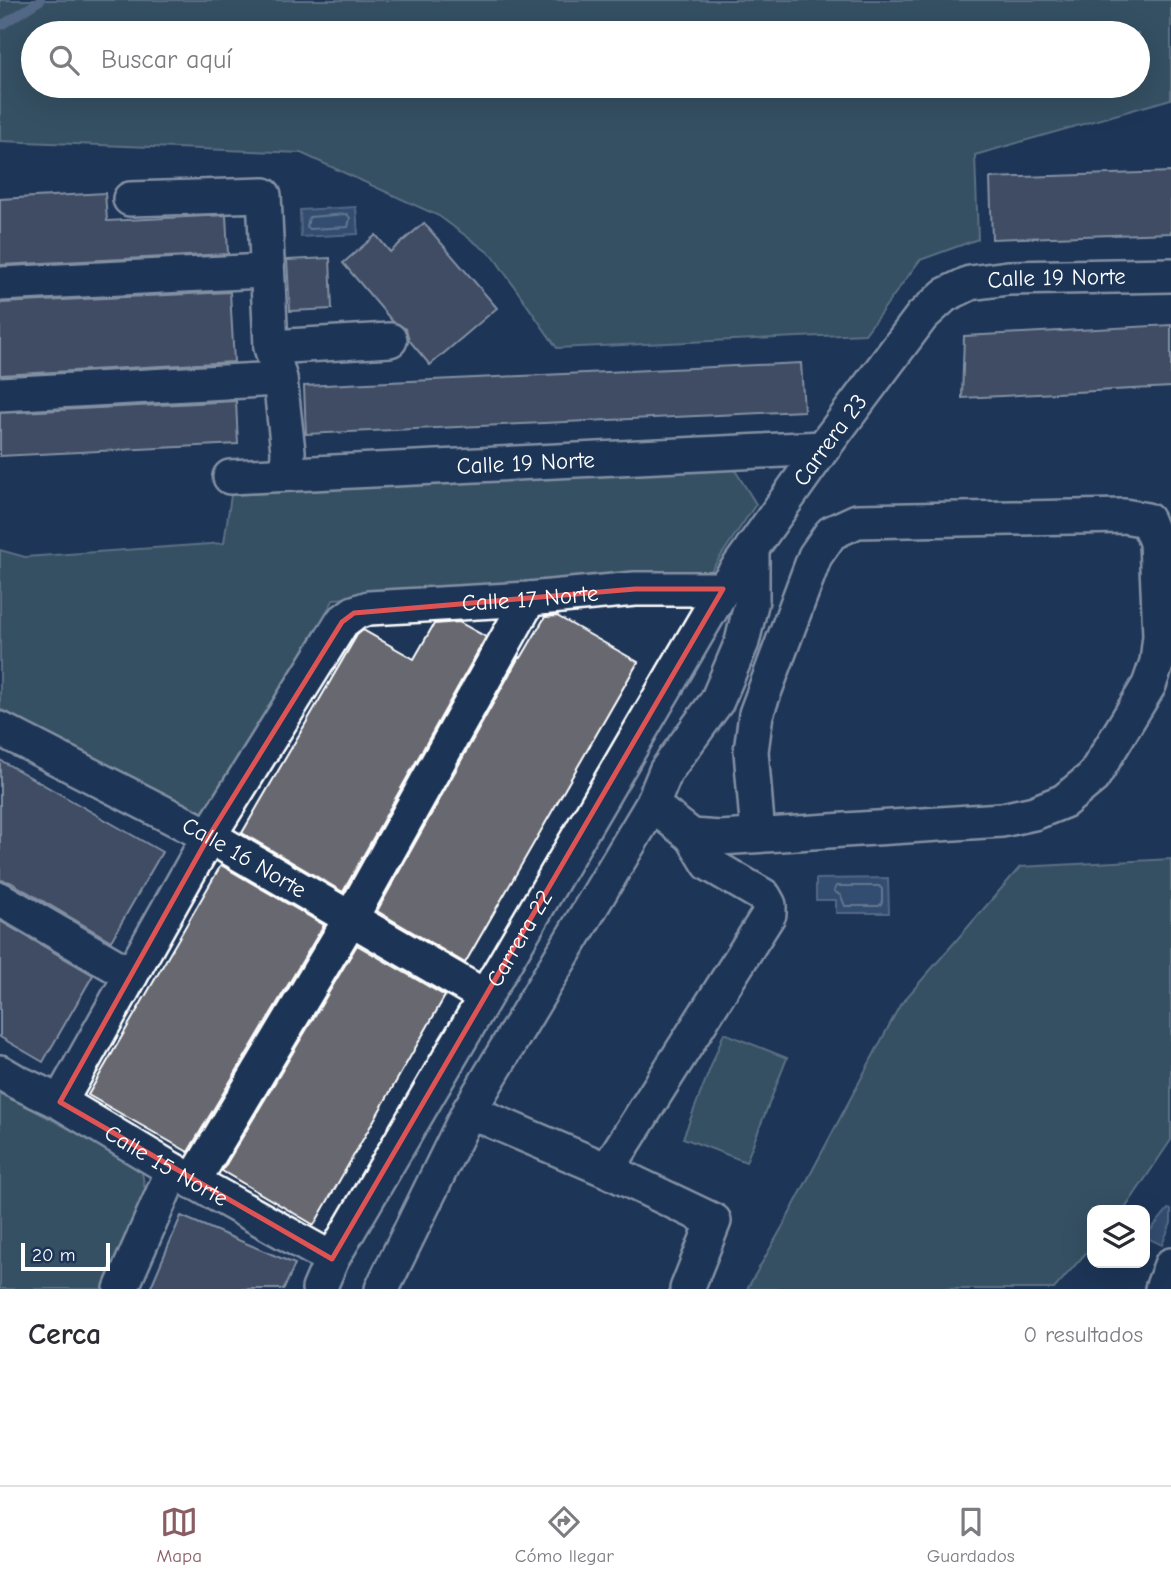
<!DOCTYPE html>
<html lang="es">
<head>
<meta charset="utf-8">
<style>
	body { margin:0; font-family:"Comic Neue",sans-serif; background:#f7f7f7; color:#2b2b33 }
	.controls { position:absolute; right:21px; bottom:21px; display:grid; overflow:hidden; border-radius:14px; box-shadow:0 7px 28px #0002 }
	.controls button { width:63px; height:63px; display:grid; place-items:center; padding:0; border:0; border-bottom:2px solid #e1e1e2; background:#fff; color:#2b2b33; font:35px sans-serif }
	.scale { position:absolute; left:21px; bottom:18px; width:89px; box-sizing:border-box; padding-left:7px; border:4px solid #fff; border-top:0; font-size:19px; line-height:24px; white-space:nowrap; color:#fff; -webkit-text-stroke:5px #1d3557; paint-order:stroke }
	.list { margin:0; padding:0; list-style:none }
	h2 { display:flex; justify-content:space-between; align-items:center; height:91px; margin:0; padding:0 28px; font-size:30px }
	h2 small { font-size:23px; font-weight:400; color:#7c7c81 }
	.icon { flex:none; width:38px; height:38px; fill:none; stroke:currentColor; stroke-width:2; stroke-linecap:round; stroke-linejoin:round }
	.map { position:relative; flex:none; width:1171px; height:1289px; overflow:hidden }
	.search { position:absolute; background:#fff; box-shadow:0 7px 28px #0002; left:21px; right:21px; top:21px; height:77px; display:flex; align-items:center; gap:18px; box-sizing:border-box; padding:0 24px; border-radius:38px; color:#7c7c81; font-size:26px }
	.sheet { height:196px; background:#fff }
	nav { display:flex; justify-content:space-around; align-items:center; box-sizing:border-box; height:98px; border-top:2px solid #e1e1e2; background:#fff; font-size:19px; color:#7c7c81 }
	nav a { display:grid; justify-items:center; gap:4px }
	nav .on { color:#8a5d65 }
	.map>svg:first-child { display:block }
	.green { fill:#527271; stroke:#a8b8b8; stroke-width:2; fill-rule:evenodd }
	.water { fill:#4f6c8f; stroke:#95a7bc; stroke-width:2 }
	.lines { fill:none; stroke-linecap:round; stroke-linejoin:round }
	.shore { stroke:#b9c4d2; stroke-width:2 }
	.stream { stroke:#95a7bc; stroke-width:9 }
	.building { fill:#676871; stroke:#fff; stroke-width:2 }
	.minor-casing { stroke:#fff; stroke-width:38 }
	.minor { stroke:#1d3557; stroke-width:33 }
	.marked { fill:none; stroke:#de5353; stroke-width:5; stroke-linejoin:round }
	.labels { text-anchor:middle; stroke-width:7; stroke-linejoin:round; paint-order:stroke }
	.street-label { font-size:23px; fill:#fff; stroke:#1d3557 }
</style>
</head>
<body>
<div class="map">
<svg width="1171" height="1289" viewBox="0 0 1171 1289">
	<rect width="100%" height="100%" fill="#1d3557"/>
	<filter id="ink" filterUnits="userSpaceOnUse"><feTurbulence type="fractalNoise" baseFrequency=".0143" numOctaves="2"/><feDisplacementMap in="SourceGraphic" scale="14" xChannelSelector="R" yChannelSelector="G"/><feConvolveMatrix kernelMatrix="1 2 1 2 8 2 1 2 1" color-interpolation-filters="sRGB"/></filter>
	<g filter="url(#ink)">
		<path class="green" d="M 0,0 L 1171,0 L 1171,99 L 975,155 L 978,239 L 920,260 L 865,334 L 557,348 L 493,256 L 439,216 L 301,153 L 0,141 ZM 1138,33 L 1138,86 L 33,86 L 33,33 Z
			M 733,467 L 756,504 L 710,572 L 334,599 L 205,817 L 190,819 L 0,709 L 0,550 L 25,557 L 224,543 L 231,495 Z
			M 1171,859 L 1171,1140 L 1124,1210 L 1092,1210 L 1092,1246 L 1054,1289 L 747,1289 L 784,1224 L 900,1005 L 1020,867 Z
			M 724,1033 L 787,1058 L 746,1162 L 683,1138 Z
			M 0,1092 L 141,1167 L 146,1195 L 106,1289 L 0,1289 Z"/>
		<path class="water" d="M 356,207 L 358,234 L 301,237 L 300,210 Z
			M 888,878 L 889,913 L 836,913 L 836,900 L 816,900 L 816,879 Z
			M 1168,1209 L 1171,1210 L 1171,1223 L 1162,1245 L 1145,1237 Z"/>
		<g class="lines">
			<path class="shore" d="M 347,214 L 350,218 L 348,227 L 310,229 L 307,227 L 309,217 Z
				M 836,886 L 879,886 L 882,889 L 882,903 L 879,906 L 845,906 L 841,896 L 834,891 Z"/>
			<path class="stream" d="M 0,26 L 41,0"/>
		</g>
		<path class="building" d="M 1171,172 L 1171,233 L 992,239 L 990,178 Z
			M 105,193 L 107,221 L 226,215 L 228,254 L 0,265 L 0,199 Z
			M 424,223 L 497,308 L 430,365 L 409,340 L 406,329 L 393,322 L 343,263 L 376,235 L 390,252 Z
			M 330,258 L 332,309 L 290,311 L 287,260 Z
			M 230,292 L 234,362 L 0,375 L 0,303 Z
			M 1171,325 L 1171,387 L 962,398 L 964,336 Z
			M 801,363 L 804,411 L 306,434 L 304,386 Z
			M 236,401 L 238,444 L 0,456 L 0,413 Z
			M 557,616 L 638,662 L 465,963 L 377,911 L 519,657 L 521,658 L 545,617 Z
			M 459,622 L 486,637 L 343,892 L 242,833 L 357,635 L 363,630 L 414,659 L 434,624 Z
			M 0,760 L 162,852 L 111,941 L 10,882 L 0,880 Z
			M 221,865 L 324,925 L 188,1152 L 88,1095 Z
			M 0,921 L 93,975 L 43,1062 L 0,1037 Z
			M 357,945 L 445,996 L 314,1225 L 222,1171 Z
			M 181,1216 L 295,1264 L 284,1289 L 150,1289 Z"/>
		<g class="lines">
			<g class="minor-casing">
				<g id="minor">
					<path d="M 130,199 L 264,195 L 271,347 L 280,379 L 288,451 L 287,474"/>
					<path d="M 0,284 L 266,271"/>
					<path d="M 271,347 L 390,340"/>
					<path d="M 0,394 L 280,379"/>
					<path id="s1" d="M 230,477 L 823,448"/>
					<path id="s2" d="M 0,729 L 209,836 L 484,996"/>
					<path d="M 652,805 L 692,836 L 720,838 L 1002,820 L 1034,813 L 1064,801 L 1093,777 L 1149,685 L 1157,662 L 1160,636 L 1156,542 L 1147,520 L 1124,516 L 857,521 L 831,533 L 815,556 L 756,714 L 751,751 L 758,835"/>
					<path d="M 0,899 L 131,975"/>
					<path id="s3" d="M 0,1072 L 17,1082 L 60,1102 L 173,1170 L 332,1259"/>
					<path id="s4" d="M 60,1102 L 209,836 L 342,622 L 354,613 L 369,608 L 529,599 L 635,589 L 723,589"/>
					<path d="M 469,1111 L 607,1170 L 714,1221 L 687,1289"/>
					<path d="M 607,1170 L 769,914 L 769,905 L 764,896 L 709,864 L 692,836"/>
					<path d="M 193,1182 L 351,918 L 529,599"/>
					<path d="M 121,1289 L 173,1170"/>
					<path id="s5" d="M 319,1289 L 332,1259 L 723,589 L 823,448 L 922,316 L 945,295 L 970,283 L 1008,278 L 1171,275"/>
					<path d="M 382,1289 L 469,1111 L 652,805 L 666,771 L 717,701 L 742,642 L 752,600 L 752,548"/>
					<path d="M 1162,1289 L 1171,1265"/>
				</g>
			</g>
			<use href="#minor" class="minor"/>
		</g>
	</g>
	<path d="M0 0H1171V1289H0ZM 635,589 L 723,589 L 332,1259 L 60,1102 L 209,836 L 342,622 L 354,613 Z" fill="#1d3557" fill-opacity=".55" fill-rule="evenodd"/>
	<path class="marked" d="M 635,589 L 723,589 L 332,1259 L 60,1102 L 209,836 L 342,622 L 354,613 Z"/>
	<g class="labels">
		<g class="street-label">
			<text dy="8" stroke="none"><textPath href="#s5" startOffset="1292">Calle 19 Norte</textPath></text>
			<text dy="8" stroke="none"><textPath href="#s5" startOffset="992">Carrera 23</textPath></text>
			<text dy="8" stroke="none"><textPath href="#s1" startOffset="296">Calle 19 Norte</textPath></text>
			<text dy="8" stroke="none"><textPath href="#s4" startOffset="749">Calle 17 Norte</textPath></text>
			<text dy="8" stroke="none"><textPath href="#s2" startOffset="276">Calle 16 Norte</textPath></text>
			<text dy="8" stroke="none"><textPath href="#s5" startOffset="404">Carrera 22</textPath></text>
			<text dy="8" stroke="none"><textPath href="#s3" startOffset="191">Calle 15 Norte</textPath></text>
		</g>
	</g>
</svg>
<div class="controls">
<button><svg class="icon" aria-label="layers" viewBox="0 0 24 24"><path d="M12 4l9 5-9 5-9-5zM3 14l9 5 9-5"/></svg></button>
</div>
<div class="scale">20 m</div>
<div class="search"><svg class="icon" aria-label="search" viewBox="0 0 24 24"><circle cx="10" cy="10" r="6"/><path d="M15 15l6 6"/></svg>Buscar aquí</div>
</div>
<section class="sheet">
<h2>Cerca<small>0 resultados</small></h2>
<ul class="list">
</ul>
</section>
<nav>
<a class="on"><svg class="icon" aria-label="map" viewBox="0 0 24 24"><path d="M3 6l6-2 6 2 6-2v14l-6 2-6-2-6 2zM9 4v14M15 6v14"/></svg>Mapa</a>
<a><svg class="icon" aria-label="directions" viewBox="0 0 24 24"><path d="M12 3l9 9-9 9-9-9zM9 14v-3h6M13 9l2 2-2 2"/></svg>Cómo llegar</a>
<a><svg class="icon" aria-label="saved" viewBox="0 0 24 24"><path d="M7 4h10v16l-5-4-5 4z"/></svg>Guardados</a>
</nav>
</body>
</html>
